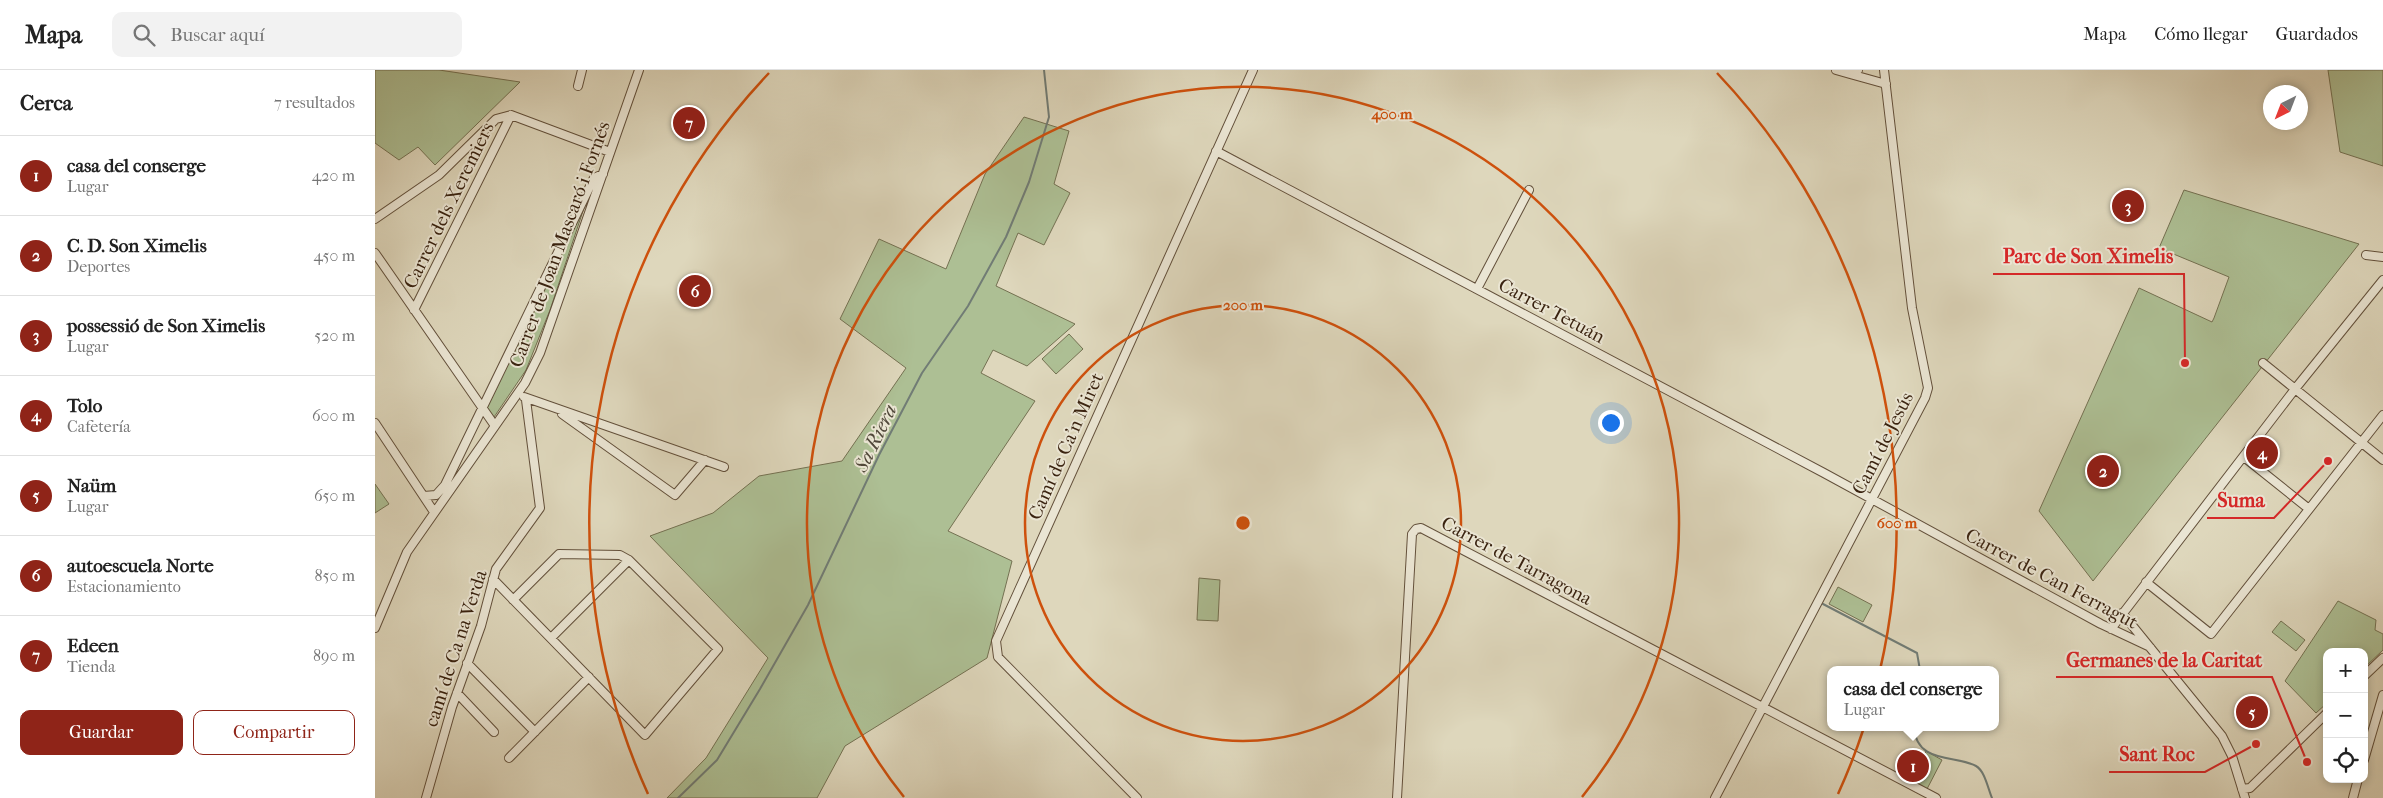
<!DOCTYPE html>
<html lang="es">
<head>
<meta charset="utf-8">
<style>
	body { margin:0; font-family:"IM FELL French Canon",serif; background:#f2f2f2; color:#222 }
	.controls { position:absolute; right:15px; bottom:15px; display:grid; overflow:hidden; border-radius:10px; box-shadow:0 2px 8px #0003 }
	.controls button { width:45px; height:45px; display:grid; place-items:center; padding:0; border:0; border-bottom:1px solid #e0e0e0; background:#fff; color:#222; font:25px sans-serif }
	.compass { position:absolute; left:1888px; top:15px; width:45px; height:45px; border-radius:50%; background:#fff; box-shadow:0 2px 8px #0003; rotate:222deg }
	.you { position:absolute; left:1235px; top:352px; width:18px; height:18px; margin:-12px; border:4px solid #fff; border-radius:50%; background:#1a73e8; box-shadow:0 0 0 8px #1a73e833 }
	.badge { display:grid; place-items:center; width:32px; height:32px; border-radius:50%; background:#8f2418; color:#fff; font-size:16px; font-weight:700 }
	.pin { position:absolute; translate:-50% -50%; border:2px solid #fff; box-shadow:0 1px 5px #0006 }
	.popup { position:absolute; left:1452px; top:596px; width:172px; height:65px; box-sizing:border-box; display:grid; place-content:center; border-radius:10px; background:#fff; filter:drop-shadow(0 1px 4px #0005); font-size:16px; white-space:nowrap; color:#767676 }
	.popup b { font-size:19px; color:#222 }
	.popup::after { content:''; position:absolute; left:50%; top:100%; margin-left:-10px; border:10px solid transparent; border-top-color:#fff }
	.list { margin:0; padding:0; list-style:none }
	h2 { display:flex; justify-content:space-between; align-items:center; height:65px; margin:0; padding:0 20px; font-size:21px }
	h2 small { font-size:16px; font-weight:400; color:#767676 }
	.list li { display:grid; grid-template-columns:32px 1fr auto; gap:15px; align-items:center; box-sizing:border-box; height:80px; padding:0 20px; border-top:1px solid #e0e0e0 }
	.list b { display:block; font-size:19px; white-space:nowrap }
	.list p { margin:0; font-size:16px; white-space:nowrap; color:#767676 }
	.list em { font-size:16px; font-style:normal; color:#767676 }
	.actions { display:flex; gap:10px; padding:15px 20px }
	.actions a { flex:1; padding:11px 0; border:1px solid #8f2418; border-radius:10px; text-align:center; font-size:18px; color:#8f2418 }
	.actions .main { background:#8f2418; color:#fff }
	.icon { flex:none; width:28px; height:28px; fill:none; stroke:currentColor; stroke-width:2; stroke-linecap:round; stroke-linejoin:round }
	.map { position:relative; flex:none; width:2008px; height:728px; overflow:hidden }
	header { display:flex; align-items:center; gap:30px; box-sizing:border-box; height:70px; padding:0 25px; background:#fff; border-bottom:1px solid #e0e0e0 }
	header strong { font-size:24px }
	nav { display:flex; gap:28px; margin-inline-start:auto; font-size:18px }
	.search { width:350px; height:45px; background:#f2f2f2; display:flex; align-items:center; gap:12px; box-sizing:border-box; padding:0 18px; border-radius:10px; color:#767676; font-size:19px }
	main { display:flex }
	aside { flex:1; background:#fff }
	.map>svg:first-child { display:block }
	.green { fill:#adbf94; stroke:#747152 }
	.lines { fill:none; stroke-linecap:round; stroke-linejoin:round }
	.stream { stroke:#717c75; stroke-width:2 }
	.minor-casing { stroke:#63503b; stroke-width:10 }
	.minor { stroke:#eae5d3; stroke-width:8 }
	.ring { fill:none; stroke:#ce510d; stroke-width:2.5 }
	.labels { text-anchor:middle; stroke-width:4; stroke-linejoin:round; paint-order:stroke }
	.street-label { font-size:19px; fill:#3a2310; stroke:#eae5d3 }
	.water-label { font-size:20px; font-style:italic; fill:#51483a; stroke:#eae5d3 }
	.centre { fill:#ce510d; stroke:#eae5d3; stroke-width:2.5 }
	.ring-label { font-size:15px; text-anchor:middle; font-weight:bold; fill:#ce510d; stroke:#eae5d3; stroke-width:4; stroke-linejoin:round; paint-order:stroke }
	.leader { fill:none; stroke:#d62828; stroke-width:2 }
	.callout-dot { fill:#d62828; stroke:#eae5d3; stroke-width:2 }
	.callout-label { font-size:20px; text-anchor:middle; font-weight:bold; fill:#d62828; stroke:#eae5d3; stroke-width:4; stroke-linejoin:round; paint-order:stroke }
</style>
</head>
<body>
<header>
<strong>Mapa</strong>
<div class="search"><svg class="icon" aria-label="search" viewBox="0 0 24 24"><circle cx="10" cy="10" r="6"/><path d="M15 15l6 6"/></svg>Buscar aquí</div>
<nav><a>Mapa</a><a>Cómo llegar</a><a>Guardados</a></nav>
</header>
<main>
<aside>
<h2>Cerca<small>7 resultados</small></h2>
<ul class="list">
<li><span class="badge">1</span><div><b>casa del conserge</b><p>Lugar</p></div><em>420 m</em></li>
<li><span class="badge">2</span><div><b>C. D. Son Ximelis</b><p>Deportes</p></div><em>450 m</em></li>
<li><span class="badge">3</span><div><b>possessió de Son Ximelis</b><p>Lugar</p></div><em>520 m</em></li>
<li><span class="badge">4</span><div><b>Tolo</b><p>Cafetería</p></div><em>600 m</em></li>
<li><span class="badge">5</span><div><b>Naüm</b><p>Lugar</p></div><em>650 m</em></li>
<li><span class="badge">6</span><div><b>autoescuela Norte</b><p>Estacionamiento</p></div><em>850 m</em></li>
<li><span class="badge">7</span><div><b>Edeen</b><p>Tienda</p></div><em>890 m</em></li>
</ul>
<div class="actions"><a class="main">Guardar</a><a>Compartir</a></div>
</aside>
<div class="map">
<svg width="2008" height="728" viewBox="0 0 2008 728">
	<rect width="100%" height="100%" fill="#ded7bc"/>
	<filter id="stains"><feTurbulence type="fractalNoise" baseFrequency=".004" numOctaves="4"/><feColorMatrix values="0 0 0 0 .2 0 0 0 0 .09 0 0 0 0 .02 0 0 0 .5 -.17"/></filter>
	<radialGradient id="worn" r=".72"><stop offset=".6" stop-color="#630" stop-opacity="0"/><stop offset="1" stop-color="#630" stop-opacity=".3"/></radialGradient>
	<path class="green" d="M 0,0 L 64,0 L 145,12 L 60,95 L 43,77 L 24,90 L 0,73 Z
		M 1953,0 L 2008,0 L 2008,96 L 1965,82 Z
		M 649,47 L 694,61 L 679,114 L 695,123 L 669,175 L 643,163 L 621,216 L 700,254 L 652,296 L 618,280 L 606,303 L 660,331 L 573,461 L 637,491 L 612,588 L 470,676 L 442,728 L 292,728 L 331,688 L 393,588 L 275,466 L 338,443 L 384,406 L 467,391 L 531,298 L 465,249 L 504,169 L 571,199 L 610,104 Z
		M 1809,120 L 1984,174 L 1718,511 L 1664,441 L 1764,218 L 1837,252 L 1839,248 L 1854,207 L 1784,178 Z
		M 212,129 L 175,240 L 151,300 L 117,350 L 111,340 Z
		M 694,264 L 708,279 L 681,304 L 667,289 Z
		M 0,414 L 14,434 L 0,443 Z
		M 824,508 L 845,510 L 843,551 L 822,550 Z
		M 1463,517 L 1497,535 L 1488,552 L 1454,534 Z
		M 1963,531 L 2001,550 L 2000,560 L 2008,564 L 2008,580 L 1989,598 L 1989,582 L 1952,582 L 1952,633 L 1941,643 L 1910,611 Z
		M 1906,551 L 1930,570 L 1921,581 L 1897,562 Z
		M 1551,681 L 1567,690 L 1552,719 L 1538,712 Z"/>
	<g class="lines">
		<path class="stream" d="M 1448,534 L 1542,583 L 1545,600
			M 1539,657 C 1541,694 1581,685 1601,696 C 1610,701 1613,719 1617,728
			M 303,728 L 342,690 L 385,619 L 433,535 L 504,385 L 547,303 L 593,236 L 631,167 L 654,112 L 674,47 L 669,0"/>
		<g class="minor-casing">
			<path id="minor" d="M 1461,0 L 1475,4 L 1483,0
				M 1475,4 L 1511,14
				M 203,16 L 207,0
				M 136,45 L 235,82
				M 841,81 L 1449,403 L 1726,554 L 1775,577
				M 0,149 L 64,105 L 121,49 L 136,45
				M 0,183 L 120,356
				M 1991,185 L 2008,187
				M 1102,219 L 1154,120
				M 39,240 L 136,45
				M 1888,293 L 2008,390
				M 149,327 L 349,397
				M 187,344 L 300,425 L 330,390
				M 0,353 L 59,442
				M 1869,387 L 1934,439
				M 49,426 L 61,425 L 70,415 L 219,108 L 228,104
				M 118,509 L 270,665 L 343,579 L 254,490 L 245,485 L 184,484 L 138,530
				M 1771,512 L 1836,564 L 2008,345
				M 1747,543 L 1847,666 L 1857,686 L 1870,728
				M 0,558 L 32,482 L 150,313 L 165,283 L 264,0
				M 1736,559 L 1920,319 L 2008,210
				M 176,568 L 254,490
				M 92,593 L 160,662
				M 1989,606 L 2008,588
				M 82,623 L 119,662
				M 134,688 L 214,607
				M 1989,690 L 2008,625
				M 1867,719 L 1875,718 L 1952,643
				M 51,728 L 77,637 L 106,556 L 121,499 L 165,438 L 151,330
				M 762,728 L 623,587 L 621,571 L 878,0
				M 1022,728 L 1037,464 L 1041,459 L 1046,458 L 1561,728
				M 1340,728 L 1550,328 L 1553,318 L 1537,238 L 1509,0
				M 1978,728 L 1983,709"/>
		</g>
		<use href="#minor" class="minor"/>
	</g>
	<g class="ring">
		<circle cx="868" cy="453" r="218"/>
		<path d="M529 727A436 436 0 1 1 1207 727"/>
		<path d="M273 724A654 654 0 0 1 394 3M1342 3A654 654 0 0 1 1463 724"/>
	</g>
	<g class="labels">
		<g class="street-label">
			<text transform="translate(73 135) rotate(-64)" y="7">Carrer dels Xeremiers</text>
			<text transform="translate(184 174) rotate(-70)" y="7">Carrer de Joan Mascaró i Fornés</text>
			<text transform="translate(1177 240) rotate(28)" y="7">Carrer Tetuán</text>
			<text transform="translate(1507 373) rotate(-63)" y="7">Camí de Jesús</text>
			<text transform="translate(690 376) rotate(-66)" y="7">Camí de Ca'n Miret</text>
			<text transform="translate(1142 490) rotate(28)" y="7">Carrer de Tarragona</text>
			<text transform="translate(1677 508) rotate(28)" y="7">Carrer de Can Ferragut</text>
			<text transform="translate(80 578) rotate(-72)" y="7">camí de Ca na Verda</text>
		</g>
		<g class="water-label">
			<text transform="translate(500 368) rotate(-64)" y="7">Sa Riera</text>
		</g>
	</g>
	<circle cx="868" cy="453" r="8" class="centre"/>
	<g class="ring-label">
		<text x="1017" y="49">400 m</text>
		<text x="868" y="240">200 m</text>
		<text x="1522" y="458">600 m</text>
	</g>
	<path class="leader" d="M1810 293L1809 204H1618M1953 391L1899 448H1832M1932 692L1897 607H1681M1881 674L1830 702H1734"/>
	<g class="callout-dot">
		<circle cx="1810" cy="293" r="5"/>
		<circle cx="1953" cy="391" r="5"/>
		<circle cx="1932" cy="692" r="5"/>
		<circle cx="1881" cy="674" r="5"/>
	</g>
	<g class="callout-label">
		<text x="1713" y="193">Parc de Son Ximelis</text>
		<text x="1866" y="437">Suma</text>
		<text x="1789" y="597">Germanes de la Caritat</text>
		<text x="1782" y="691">Sant Roc</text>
	</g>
	<rect width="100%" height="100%" filter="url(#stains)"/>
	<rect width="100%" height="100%" fill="url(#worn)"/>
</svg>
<div class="controls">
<button>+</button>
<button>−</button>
<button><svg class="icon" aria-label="locate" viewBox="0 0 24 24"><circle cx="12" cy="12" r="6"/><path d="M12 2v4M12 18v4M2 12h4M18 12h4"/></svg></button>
</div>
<svg class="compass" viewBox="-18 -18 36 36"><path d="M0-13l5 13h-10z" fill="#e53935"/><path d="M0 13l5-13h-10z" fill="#767676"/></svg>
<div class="you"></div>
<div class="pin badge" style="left:1538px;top:696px">1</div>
<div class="popup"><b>casa del conserge</b>Lugar</div>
<div class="pin badge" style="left:1728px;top:401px">2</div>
<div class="pin badge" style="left:1753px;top:136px">3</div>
<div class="pin badge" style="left:1887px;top:383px">4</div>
<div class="pin badge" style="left:1877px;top:642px">5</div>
<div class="pin badge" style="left:320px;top:221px">6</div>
<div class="pin badge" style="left:314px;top:53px">7</div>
</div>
</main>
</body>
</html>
